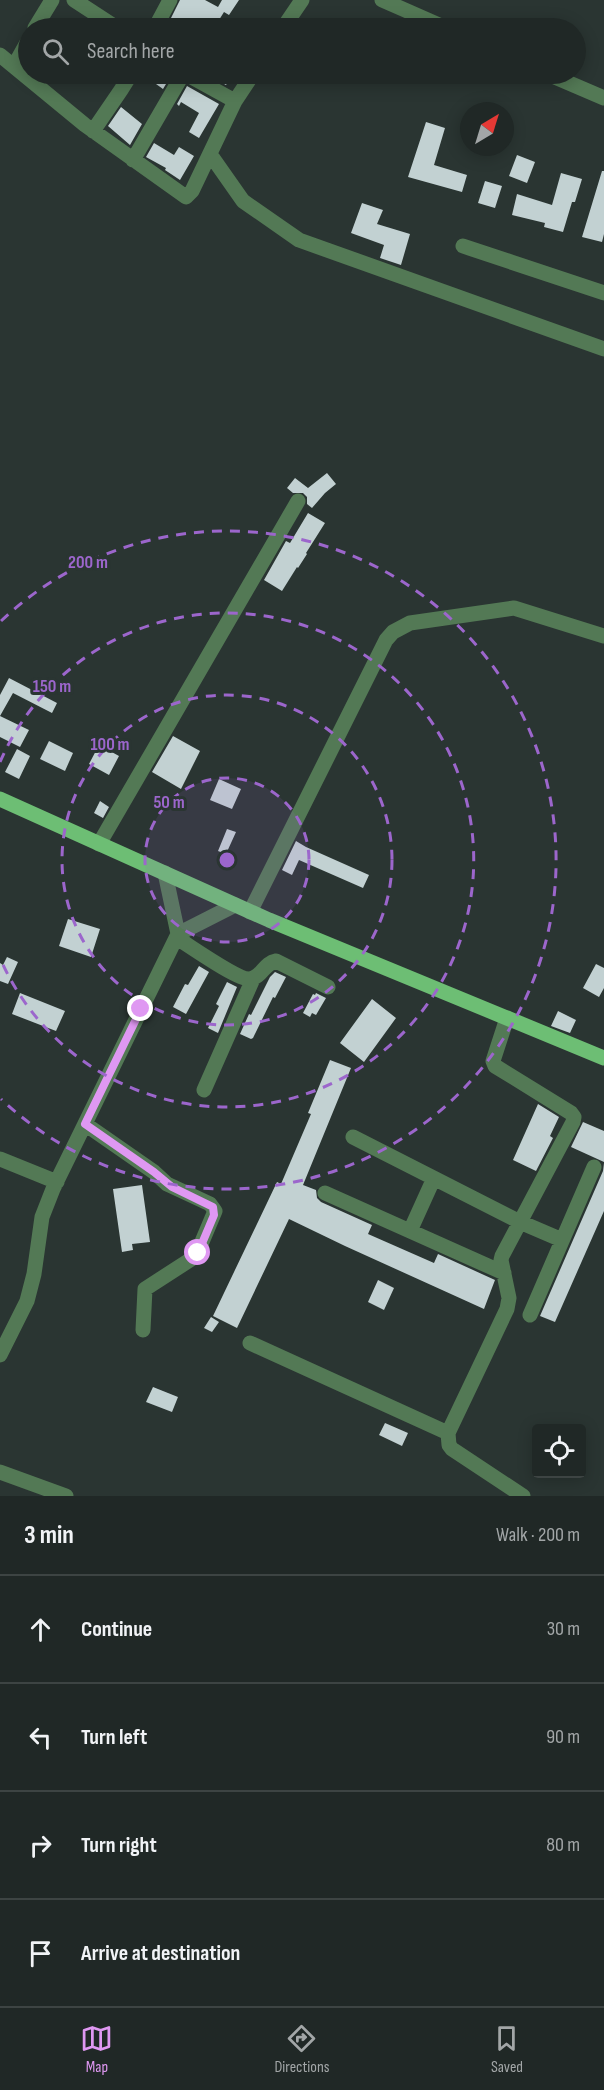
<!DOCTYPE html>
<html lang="en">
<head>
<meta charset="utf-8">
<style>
	body { margin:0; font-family:"Sofia Sans Condensed",sans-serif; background:#2d3432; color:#f1f3f6 }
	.controls { position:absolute; right:18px; bottom:18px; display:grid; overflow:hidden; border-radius:6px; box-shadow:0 3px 15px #0003 }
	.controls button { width:54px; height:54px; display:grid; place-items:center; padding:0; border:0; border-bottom:2px solid #3d4443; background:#202826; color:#f1f3f6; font:30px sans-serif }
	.compass { position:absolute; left:460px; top:102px; width:54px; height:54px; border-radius:50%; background:#202826; box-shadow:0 3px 15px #0003; rotate:38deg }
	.stop { position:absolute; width:18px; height:18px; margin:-14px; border:4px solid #df98f2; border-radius:50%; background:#fff }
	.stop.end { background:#df98f2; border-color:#fff; box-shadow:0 2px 6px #0008 }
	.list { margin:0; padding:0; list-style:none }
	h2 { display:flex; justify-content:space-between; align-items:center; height:78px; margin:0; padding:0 24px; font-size:26px }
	h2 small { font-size:20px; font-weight:400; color:#a2a6a7 }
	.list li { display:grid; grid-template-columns:39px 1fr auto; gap:18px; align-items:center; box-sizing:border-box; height:108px; padding:0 24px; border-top:2px solid #3d4443 }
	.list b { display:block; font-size:22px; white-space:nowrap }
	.list em { font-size:20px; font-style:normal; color:#a2a6a7 }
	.icon { flex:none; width:33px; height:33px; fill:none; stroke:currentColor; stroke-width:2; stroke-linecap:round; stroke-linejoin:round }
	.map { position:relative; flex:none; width:604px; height:1496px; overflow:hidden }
	.search { position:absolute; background:#202826; box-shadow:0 3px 15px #0003; left:18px; right:18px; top:18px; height:66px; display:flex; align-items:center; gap:15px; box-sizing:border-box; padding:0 21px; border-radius:33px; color:#a2a6a7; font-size:22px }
	.sheet { height:510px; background:#202826 }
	nav { display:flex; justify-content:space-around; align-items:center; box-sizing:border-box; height:84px; border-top:2px solid #3d4443; background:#202826; font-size:16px; color:#a2a6a7 }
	nav a { display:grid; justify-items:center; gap:3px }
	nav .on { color:#df98f2 }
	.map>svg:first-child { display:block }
	.building { fill:#c2d1d2 }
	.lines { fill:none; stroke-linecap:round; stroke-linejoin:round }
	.minor { stroke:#537955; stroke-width:15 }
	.major { stroke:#6dbe74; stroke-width:15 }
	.route { stroke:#df98f2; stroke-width:8 }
	.ring { fill:none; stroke:#9c66cc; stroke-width:3; stroke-dasharray:10 8 }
	.centre { fill:#9c66cc; stroke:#2a3532; stroke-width:3 }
	.ring-label { font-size:18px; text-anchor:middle; font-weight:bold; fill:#9c66cc; stroke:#2a3532; stroke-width:6; stroke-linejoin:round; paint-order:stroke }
</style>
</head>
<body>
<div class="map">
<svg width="604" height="1496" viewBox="0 0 604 1496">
	<rect width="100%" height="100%" fill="#2a3532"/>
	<path class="building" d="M 180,0 L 205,0 L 218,7 L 222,0 L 239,0 L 229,15 L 224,12 L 214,28 L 166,28 Z
		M 142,74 L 172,74 L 163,89 Z
		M 205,74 L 233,74 L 226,85 Z
		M 187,86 L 219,104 L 199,138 L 189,132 L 199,113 L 181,102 L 179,106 L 177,104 Z
		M 121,107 L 142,124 L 130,145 L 108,126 Z
		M 426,122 L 445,128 L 434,165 L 467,175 L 462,192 L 408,177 Z
		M 154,143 L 174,155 L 179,147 L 194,156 L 180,180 L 165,170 L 166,168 L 146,157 Z
		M 517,155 L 535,162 L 527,183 L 509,176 Z
		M 602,171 L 604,171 L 604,234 L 602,242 L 582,237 Z
		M 561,173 L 582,179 L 575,202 L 572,202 L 563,232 L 544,227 L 545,223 L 512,215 L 517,194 L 552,205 Z
		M 485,181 L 502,186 L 495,208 L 478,203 Z
		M 362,203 L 383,210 L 377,224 L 410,234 L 401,265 L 380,258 L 384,245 L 351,233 Z
		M 327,473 L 336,484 L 325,493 L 312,508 L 307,504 L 307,497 L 303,493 L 293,493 L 287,488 L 295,478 L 308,488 Z
		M 308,513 L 325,523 L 306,553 L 307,554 L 298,568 L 297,567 L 282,591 L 264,580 L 286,541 L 290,543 Z
		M 9,678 L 57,703 L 52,713 L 13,693 L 0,716 L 29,730 L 20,747 L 0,737 L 0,695 Z
		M 173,736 L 200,751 L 181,789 L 152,772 Z
		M 49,741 L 73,753 L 65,771 L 40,759 Z
		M 99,745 L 119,756 L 109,775 L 89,764 Z
		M 17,749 L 30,756 L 19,779 L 5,772 Z
		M 219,779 L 241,789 L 232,809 L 210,800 Z
		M 100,801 L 109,807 L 103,818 L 94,813 Z
		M 227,829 L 236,832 L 226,854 L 218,851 Z
		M 296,841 L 306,847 L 369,875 L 363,888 L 299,860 L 292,875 L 282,870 Z
		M 68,919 L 100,929 L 91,957 L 59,946 Z
		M 7,957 L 18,962 L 8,984 L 0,981 L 0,963 L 3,965 Z
		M 596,964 L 604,968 L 604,988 L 599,997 L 583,988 Z
		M 199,966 L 209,972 L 186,1014 L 173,1007 L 185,984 L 188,985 Z
		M 275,972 L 286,977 L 275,998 L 273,997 L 253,1038 L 251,1039 L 240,1034 L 249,1014 L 251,1015 L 270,977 Z
		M 227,982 L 237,987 L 218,1033 L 208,1028 L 219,1006 L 216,1004 Z
		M 20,993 L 65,1011 L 56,1031 L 12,1014 Z
		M 316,993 L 326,998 L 316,1015 L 312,1013 L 310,1017 L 303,1013 L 313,994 L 315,995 Z
		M 372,999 L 396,1018 L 364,1062 L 340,1043 Z
		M 558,1011 L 576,1020 L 570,1033 L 551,1026 Z
		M 330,1060 L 351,1068 L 303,1185 L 316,1190 L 317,1198 L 321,1202 L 372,1225 L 368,1234 L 434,1263 L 438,1254 L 495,1280 L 484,1309 L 345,1246 L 289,1219 L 237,1328 L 213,1316 L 277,1182 L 281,1184 L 311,1114 L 308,1113 Z
		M 538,1104 L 559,1117 L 550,1136 L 553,1138 L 536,1171 L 513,1160 Z
		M 583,1122 L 604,1131 L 604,1162 L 571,1147 Z
		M 604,1163 L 604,1211 L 555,1322 L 540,1316 L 603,1171 Z
		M 142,1185 L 150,1242 L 132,1244 L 133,1250 L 122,1252 L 113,1189 Z
		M 378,1280 L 394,1288 L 384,1310 L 368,1302 Z
		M 211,1317 L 219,1322 L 212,1332 L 204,1328 Z
		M 153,1387 L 178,1397 L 172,1412 L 146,1402 Z
		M 385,1423 L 408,1433 L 402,1446 L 379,1435 Z"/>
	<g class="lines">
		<path class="minor" d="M 74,0 L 117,28
			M 382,0 L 446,28
			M 35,28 L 52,0
			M 155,28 L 170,0
			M 283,28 L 302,0
			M 0,55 L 85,125 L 186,197 L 192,191 L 235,101 L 253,74
			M 14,66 L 28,41
			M 186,74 L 235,101
			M 548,74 L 604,98
			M 93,131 L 121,90 L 131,74
			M 210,154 L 243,201 L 299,240 L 604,349
			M 133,160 L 183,74
			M 463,246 L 604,293
			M 99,844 L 298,501
			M 250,912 L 386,640 L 393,632 L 410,623 L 514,608 L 604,636
			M 178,934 L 235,905
			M 177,938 C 190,946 238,980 250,979 C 262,977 264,963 276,961 L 328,987
			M 507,1018 L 493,1061 L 495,1066 L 571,1113 L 574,1117 L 573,1122 L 502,1256 L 501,1260 L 509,1298 L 507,1309 L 448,1433 L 449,1445 L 452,1449 L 523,1496
			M 204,1090 L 253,979
			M 85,1124 L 154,1172 L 167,1184 L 210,1204 L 215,1211 L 196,1256 L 145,1289 L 143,1330
			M 353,1137 L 520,1222 L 562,1240
			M 0,1159 L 57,1182
			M 325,1193 L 504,1273
			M 410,1231 L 434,1178
			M 530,1315 L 594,1167
			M 250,1343 L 448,1433
			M 0,1355 L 27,1301 L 34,1274 L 42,1217 L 53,1189 L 178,934 L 165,873
			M 0,1472 L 66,1496"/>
		<path class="major" d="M 0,799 L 269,920 L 604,1058"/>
	</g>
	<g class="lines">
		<path class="route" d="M 141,1009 L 85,1124 L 154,1172 L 172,1187 L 213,1207 L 214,1215 L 198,1253"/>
	</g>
	<circle cx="227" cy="860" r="82" fill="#9c66cc" fill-opacity=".12"/>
	<g class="ring">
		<circle cx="227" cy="860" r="82"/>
		<circle cx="227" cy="860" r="165"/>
		<path d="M0 762A247 247 0 1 1 0 958"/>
		<path d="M1 621A329 329 0 1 1 1 1099"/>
	</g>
	<circle cx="227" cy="860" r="9" class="centre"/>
	<g class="ring-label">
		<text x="88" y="568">200 m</text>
		<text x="52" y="692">150 m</text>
		<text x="110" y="750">100 m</text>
		<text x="169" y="808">50 m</text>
	</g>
</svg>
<div class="controls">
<button><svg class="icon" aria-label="locate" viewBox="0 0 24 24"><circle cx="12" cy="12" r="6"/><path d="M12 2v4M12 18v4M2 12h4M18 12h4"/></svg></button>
</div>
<svg class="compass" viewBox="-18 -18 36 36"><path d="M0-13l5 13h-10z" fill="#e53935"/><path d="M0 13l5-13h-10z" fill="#a2a6a7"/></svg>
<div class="stop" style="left:198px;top:1253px"></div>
<div class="stop end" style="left:141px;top:1009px"></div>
<div class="search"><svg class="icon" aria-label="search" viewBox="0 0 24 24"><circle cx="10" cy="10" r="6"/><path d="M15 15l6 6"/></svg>Search here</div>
</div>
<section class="sheet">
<h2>3 min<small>Walk · 200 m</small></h2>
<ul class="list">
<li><svg class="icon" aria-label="ahead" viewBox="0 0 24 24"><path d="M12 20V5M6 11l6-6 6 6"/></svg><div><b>Continue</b></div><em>30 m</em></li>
<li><svg class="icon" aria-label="left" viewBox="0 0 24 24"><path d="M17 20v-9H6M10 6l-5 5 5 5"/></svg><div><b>Turn left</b></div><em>90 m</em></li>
<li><svg class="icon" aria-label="right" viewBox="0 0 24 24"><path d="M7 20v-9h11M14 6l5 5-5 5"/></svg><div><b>Turn right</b></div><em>80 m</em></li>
<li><svg class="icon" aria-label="arrive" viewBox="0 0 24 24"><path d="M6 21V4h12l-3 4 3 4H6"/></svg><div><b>Arrive at destination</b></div></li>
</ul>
</section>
<nav>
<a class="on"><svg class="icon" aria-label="map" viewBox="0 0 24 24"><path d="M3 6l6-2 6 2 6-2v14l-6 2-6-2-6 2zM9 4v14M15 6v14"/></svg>Map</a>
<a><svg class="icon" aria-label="directions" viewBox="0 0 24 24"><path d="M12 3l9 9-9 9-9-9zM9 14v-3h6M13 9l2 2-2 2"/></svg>Directions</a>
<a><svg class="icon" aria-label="saved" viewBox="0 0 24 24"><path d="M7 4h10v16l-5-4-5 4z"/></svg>Saved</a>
</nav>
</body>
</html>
